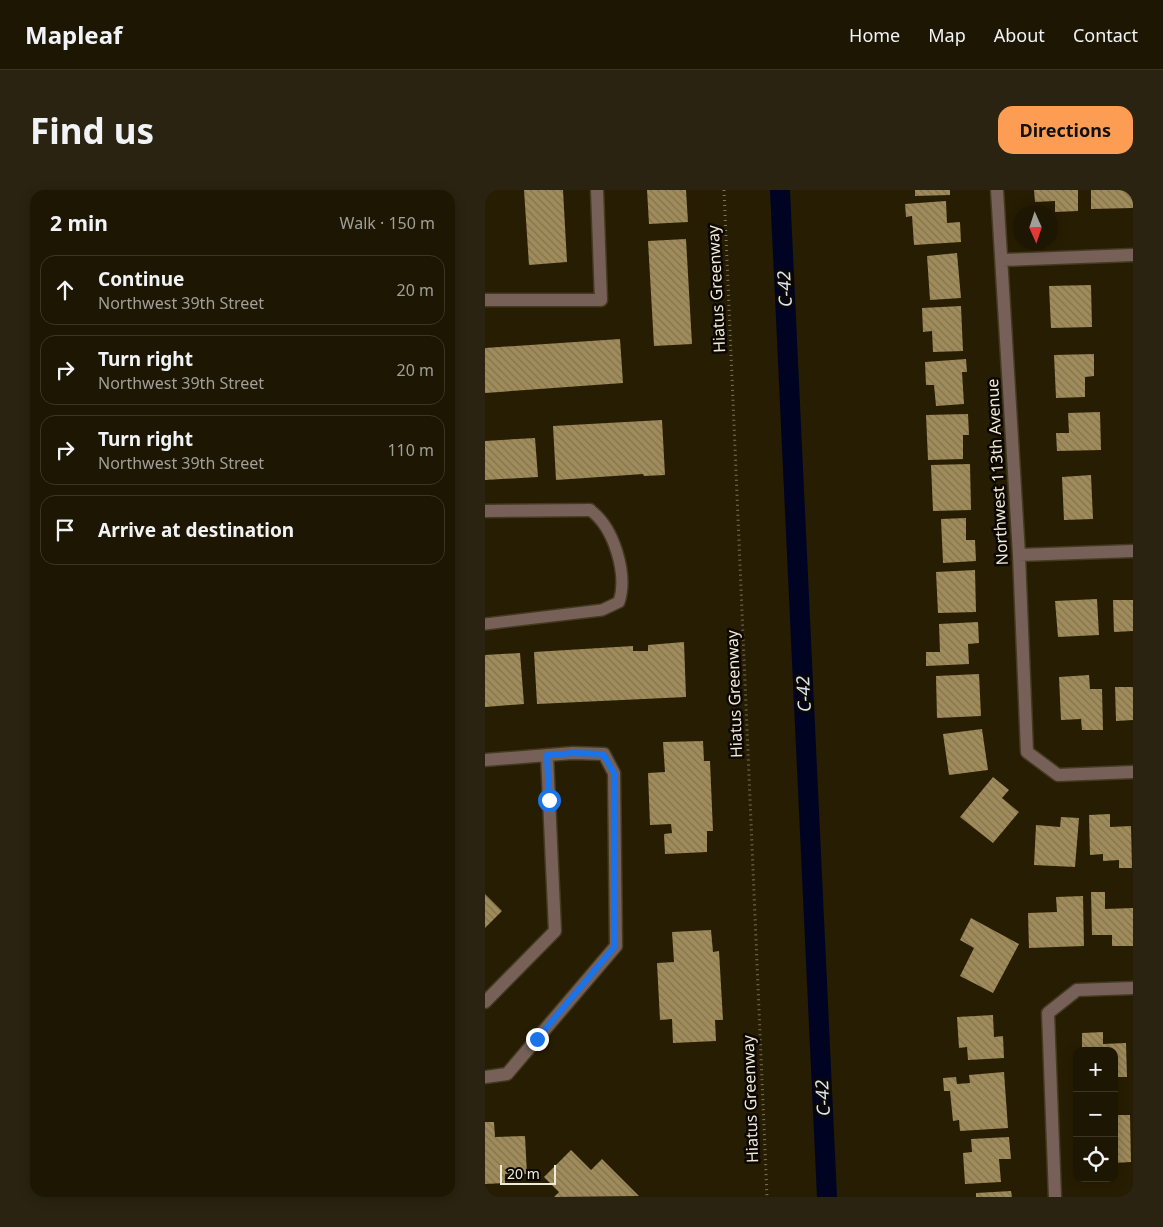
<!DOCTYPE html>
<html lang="en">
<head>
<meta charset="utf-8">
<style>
	body { margin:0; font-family:"Noto Sans",sans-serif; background:#2a2311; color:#f1f3f6 }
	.controls { position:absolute; right:15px; bottom:15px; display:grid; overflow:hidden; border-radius:10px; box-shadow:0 2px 12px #0003 }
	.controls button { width:45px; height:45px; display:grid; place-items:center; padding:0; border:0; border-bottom:1px solid #3b3524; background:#1d1602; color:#f1f3f6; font:25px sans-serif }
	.compass { position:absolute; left:528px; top:15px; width:45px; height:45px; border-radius:50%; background:#1d1602; box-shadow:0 2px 12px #0003; rotate:177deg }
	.scale { position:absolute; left:15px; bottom:12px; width:56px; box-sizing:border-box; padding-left:5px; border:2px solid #f0eada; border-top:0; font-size:14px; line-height:18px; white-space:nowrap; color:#f0eada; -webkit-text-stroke:4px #0c0801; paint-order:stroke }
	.stop { position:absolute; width:15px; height:15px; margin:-11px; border:4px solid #1a73e8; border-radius:50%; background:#fff }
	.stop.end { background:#1a73e8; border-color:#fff; box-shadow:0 1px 5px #0008 }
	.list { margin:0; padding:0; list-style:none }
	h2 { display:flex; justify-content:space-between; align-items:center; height:65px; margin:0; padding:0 20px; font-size:21px }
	h2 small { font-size:16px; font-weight:400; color:#a09f99 }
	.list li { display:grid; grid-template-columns:32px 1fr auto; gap:15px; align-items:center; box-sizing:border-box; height:70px; margin:0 10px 10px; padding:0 10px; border:1px solid #3b3524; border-radius:15px }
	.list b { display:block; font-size:19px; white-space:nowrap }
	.list p { margin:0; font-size:16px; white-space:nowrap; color:#a09f99 }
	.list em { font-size:16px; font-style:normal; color:#a09f99 }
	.icon { flex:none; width:28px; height:28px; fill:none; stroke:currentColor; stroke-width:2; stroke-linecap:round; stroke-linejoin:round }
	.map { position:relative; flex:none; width:648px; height:1007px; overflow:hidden; border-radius:15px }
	header { display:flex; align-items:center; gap:30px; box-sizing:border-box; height:70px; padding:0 25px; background:#1d1602; border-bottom:1px solid #3b3524 }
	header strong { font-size:24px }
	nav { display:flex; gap:28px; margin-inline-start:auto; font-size:18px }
	.intro { display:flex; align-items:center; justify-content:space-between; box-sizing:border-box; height:120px; padding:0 30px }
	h1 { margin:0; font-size:35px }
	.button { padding:12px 22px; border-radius:15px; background:#fc9d53; color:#111; font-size:18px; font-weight:700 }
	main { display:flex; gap:30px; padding:0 30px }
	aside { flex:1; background:#1d1602; border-radius:15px; box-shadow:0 2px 12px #0003 }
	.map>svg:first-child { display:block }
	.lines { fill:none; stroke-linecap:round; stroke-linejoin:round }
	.canal { stroke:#000422; stroke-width:20 }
	.building { fill:url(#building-back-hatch) }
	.lane-casing { stroke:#433a20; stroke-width:14 }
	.street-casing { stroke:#433a20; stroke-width:15 }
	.path { stroke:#7c745e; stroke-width:3; stroke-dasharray:1 4; stroke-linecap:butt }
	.lane { stroke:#766058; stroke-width:11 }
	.street { stroke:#766058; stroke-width:12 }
	.route { stroke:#1a73e8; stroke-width:6 }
	.labels { text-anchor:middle; stroke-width:5; stroke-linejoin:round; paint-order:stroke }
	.street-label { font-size:16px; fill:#f0eada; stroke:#0c0801 }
	.water-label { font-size:18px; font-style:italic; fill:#dce5f2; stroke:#0c0801 }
</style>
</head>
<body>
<header>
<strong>Mapleaf</strong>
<nav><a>Home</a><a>Map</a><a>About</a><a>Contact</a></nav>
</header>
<div class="intro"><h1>Find us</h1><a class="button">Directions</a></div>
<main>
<aside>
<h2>2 min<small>Walk · 150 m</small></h2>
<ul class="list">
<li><svg class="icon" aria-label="ahead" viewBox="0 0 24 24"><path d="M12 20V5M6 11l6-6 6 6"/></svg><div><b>Continue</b><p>Northwest 39th Street</p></div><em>20 m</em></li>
<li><svg class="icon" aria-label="right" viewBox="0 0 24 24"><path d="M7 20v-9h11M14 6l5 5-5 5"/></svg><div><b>Turn right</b><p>Northwest 39th Street</p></div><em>20 m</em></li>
<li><svg class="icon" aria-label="right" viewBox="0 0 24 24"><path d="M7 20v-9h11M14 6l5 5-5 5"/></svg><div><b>Turn right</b><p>Northwest 39th Street</p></div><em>110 m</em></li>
<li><svg class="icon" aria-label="arrive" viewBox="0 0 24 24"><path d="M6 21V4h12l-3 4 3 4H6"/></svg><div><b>Arrive at destination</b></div></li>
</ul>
</aside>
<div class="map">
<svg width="648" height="1007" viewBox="0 0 648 1007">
	<defs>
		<pattern id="building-back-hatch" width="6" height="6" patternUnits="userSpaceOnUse" patternTransform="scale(1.25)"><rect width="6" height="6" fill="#a08b5a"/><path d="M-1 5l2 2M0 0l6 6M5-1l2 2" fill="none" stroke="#817351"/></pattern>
	</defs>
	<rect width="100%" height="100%" fill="#271d02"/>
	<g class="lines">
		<path class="canal" d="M 295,0 L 342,1007"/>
	</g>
	<path class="building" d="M 39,0 L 78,0 L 82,72 L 44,75 Z
		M 162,0 L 201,0 L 203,32 L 164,34 Z
		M 430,0 L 465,0 L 465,5 L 430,6 Z
		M 549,0 L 593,0 L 593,21 L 570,22 L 570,11 L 550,12 Z
		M 606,0 L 648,0 L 648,18 L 606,19 Z
		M 461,11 L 462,33 L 475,32 L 476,52 L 429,55 L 427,26 L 421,27 L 420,14 Z
		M 201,49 L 207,154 L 169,156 L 163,51 Z
		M 472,63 L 476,108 L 445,110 L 442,66 Z
		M 606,95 L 607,137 L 566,138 L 564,96 Z
		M 476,116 L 478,161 L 448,162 L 447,141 L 438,142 L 437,118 Z
		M 135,149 L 138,193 L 0,203 L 0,158 Z
		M 609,164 L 609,186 L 600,187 L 600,207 L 571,208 L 569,165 Z
		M 481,169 L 482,182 L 477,182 L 479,214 L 451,216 L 449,195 L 441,195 L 440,172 Z
		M 615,222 L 616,260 L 572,261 L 571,243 L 584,243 L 583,223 Z
		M 483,224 L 484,245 L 478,245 L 478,269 L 443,270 L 441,225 Z
		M 177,230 L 180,285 L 159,286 L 158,284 L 71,290 L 68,236 Z
		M 50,248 L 53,287 L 0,290 L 0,251 Z
		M 485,274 L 486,320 L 448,321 L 446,275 Z
		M 606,285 L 608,329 L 579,330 L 577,287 Z
		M 481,328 L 481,350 L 490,350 L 491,371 L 458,373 L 456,329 Z
		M 490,380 L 491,422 L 453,423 L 451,382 Z
		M 612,409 L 614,445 L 573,447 L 570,411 Z
		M 628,410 L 648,410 L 648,441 L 629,442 Z
		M 493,432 L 494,453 L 483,454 L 484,474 L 441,476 L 441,462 L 455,462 L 454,434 Z
		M 199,452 L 201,507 L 52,514 L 49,462 L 148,456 L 148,461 L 163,461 L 163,455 Z
		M 35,463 L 39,514 L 0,517 L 0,465 Z
		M 494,484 L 496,526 L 452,528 L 451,486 Z
		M 604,485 L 605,499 L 617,499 L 618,540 L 597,540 L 596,529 L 576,530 L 574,487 Z
		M 630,497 L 648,497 L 648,530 L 631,531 Z
		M 497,539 L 503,580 L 464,585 L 458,544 Z
		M 218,551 L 219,571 L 225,571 L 228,641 L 222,641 L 222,662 L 180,664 L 179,644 L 187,643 L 186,634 L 165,635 L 163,583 L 180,582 L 178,552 Z
		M 508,587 L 524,600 L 517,608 L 534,622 L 508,653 L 475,627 Z
		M 625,624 L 625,637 L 646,636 L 647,678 L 634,678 L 634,670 L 618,671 L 618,664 L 605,665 L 604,625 Z
		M 576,627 L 594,628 L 590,677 L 549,675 L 551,635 L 575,637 Z
		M 606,702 L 620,702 L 620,719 L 648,718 L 648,756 L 627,756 L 627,745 L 607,745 Z
		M 0,704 L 17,721 L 0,738 Z
		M 598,706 L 599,756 L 544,758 L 543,723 L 572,722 L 571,707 Z
		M 486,728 L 534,754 L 508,803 L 475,786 L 489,758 L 475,750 Z
		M 226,740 L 228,762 L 234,761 L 238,830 L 230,830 L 231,851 L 188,853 L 187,829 L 175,830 L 172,773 L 189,772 L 187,742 Z
		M 508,825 L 509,847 L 518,846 L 519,868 L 483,870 L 482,857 L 474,858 L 472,827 Z
		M 618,842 L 618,854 L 641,853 L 642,887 L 629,887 L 629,861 L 597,861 L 597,843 Z
		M 519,882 L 523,938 L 475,941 L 474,930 L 468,931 L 465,901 L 459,901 L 458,888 L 471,887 L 472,894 L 485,893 L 484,885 Z
		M 629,925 L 645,925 L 646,972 L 629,973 Z
		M 0,932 L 9,932 L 10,947 L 40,946 L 42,984 L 20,984 L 20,993 L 0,994 Z
		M 524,947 L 526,969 L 514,969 L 516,992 L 480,994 L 478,963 L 487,962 L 486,949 Z
		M 86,960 L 106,980 L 117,969 L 154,1006 L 69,1007 L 74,1002 L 59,987 Z
		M 526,1001 L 527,1007 L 491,1007 L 491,1003 Z"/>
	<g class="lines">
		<g class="lane-casing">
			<path id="lane" d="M 0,434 L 117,420 L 134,412 C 143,384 129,337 105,320"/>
		</g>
		<g class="street-casing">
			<path id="street" d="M 512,0 L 534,365 L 542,562 L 573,585 L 648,582
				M 517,70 L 648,65
				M 0,110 L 116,110 L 112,0
				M 0,321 L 105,320
				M 534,365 L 648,361
				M 0,570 L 88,563 L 119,564 L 129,583 L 131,756 L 22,884 L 0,887
				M 0,812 L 70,741 L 62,565
				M 570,1007 L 563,823 L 592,800 L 648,798"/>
		</g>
		<path class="path" d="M 239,0 L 282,1007"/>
		<use href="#lane" class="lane"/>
		<use href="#street" class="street"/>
	</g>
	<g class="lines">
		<path class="route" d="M 52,849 L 130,756 L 129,583 L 118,564 L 88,563 L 62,565 L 64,610"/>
	</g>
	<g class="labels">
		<g class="street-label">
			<text transform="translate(231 99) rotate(-93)" y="6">Hiatus Greenway</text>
			<text transform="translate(512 282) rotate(-93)" y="6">Northwest 113th Avenue</text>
			<text transform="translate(249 504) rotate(-92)" y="6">Hiatus Greenway</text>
			<text transform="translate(265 909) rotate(-92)" y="6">Hiatus Greenway</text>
		</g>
		<g class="water-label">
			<text transform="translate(300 99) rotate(-93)" y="6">C-42</text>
			<text transform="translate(319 504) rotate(-93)" y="6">C-42</text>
			<text transform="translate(338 908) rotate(-93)" y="6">C-42</text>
		</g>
	</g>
</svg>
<div class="controls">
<button>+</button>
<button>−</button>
<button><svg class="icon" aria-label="locate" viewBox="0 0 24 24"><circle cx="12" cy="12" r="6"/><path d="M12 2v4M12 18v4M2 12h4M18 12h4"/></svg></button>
</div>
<svg class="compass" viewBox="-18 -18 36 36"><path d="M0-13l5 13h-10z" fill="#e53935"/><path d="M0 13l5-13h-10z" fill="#a09f99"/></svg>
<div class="scale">20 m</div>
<div class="stop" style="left:64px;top:610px"></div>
<div class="stop end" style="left:52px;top:849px"></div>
</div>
</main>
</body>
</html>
